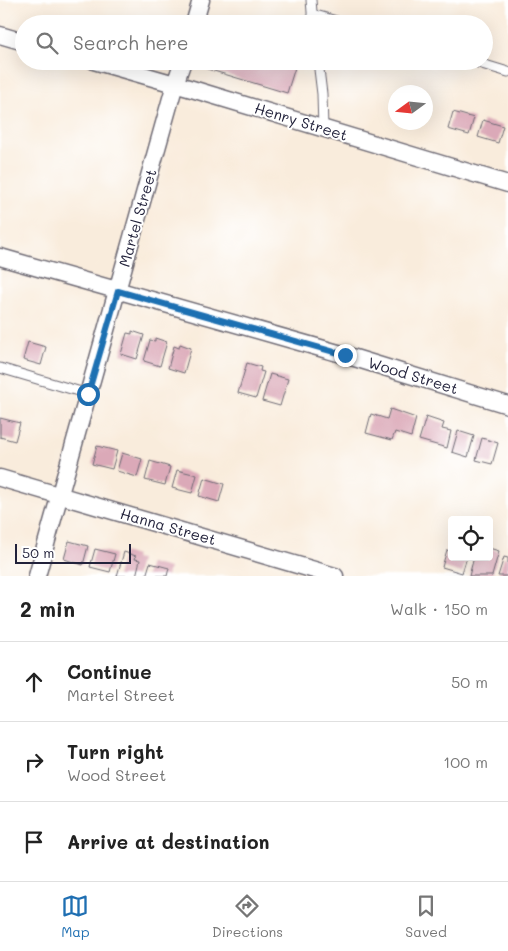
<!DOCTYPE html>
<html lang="en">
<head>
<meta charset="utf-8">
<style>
	body { margin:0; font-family:Mali,sans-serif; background:#f2f2f2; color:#222 }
	.controls { position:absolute; right:15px; bottom:15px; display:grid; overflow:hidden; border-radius:5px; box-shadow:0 5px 20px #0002 }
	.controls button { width:45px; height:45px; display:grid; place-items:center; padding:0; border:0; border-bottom:1px solid #e0e0e0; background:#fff; color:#222; font:25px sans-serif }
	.compass { position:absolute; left:388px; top:85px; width:45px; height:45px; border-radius:50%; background:#fff; box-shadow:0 5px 20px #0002; rotate:255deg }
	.scale { position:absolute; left:15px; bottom:12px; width:116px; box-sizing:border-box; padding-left:5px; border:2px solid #22223b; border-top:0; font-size:14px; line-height:18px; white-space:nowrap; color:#22223b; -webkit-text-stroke:4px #fff; paint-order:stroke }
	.stop { position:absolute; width:15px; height:15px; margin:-11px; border:4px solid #1f6fb2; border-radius:50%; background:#fff }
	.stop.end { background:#1f6fb2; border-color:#fff; box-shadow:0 1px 5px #0008 }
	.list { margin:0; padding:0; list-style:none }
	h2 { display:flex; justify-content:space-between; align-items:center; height:65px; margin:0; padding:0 20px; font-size:21px }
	h2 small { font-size:16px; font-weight:400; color:#767676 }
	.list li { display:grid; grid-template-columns:32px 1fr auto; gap:15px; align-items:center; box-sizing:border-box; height:80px; padding:0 20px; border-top:1px solid #e0e0e0 }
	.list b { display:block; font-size:19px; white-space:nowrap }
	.list p { margin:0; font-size:16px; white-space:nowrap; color:#767676 }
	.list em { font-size:16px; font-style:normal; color:#767676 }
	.icon { flex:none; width:28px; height:28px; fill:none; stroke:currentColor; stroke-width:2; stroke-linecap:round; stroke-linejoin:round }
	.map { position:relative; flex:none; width:508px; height:576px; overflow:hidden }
	.search { position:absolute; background:#fff; box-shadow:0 5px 20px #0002; left:15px; right:15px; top:15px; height:55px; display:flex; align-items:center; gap:12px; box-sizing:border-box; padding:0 18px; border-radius:28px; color:#767676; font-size:19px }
	.sheet { height:305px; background:#fff }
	nav { display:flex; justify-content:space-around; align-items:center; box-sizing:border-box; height:70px; border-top:1px solid #e0e0e0; background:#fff; font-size:14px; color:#767676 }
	nav a { display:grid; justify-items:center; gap:2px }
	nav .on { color:#1f6fb2 }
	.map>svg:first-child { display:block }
	.building { fill:#dba9b8 }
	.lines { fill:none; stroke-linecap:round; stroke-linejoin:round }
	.service-casing { stroke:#6d6973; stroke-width:11 }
	.minor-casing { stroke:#6d6973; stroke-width:19 }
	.service { stroke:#fff; stroke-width:9 }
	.minor { stroke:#fff; stroke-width:16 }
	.route { stroke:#1f6fb2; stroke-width:6 }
	.labels { text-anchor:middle; stroke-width:4; stroke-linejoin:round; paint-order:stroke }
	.street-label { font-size:15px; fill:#22223b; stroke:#fff }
</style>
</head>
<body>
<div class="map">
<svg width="508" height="576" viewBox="0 0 508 576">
	<rect width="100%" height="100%" fill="#fff"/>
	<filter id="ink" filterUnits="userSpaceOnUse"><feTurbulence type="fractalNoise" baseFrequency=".02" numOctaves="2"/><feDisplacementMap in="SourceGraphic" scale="10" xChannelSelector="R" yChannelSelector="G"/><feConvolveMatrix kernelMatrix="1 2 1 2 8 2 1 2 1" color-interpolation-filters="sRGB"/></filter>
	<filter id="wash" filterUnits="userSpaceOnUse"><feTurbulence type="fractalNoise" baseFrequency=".0096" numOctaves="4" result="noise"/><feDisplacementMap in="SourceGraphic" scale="20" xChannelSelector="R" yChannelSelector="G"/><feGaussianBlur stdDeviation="1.12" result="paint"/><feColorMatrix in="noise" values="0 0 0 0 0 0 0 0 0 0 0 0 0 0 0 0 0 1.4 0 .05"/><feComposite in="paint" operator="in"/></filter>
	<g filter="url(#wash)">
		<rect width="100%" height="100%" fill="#f9ecdc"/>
		<g id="blocks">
			<path class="building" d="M 206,61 L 297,61 L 287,93 L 204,68 Z
				M 453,112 L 474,118 L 469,135 L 448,129 Z
				M 483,120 L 503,126 L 498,143 L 478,137 Z
				M 132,331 L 144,335 L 137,359 L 121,354 L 127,333 L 132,334 Z
				M 155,338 L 167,342 L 160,366 L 144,361 L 150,340 L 155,341 Z
				M 28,342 L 46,347 L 41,365 L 23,360 Z
				M 180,344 L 191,348 L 184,373 L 168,368 L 174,346 L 179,348 Z
				M 247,363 L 261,367 L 260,371 L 264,372 L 256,398 L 238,393 Z
				M 270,374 L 288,379 L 280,406 L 262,401 Z
				M 390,409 L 416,418 L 411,437 L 395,432 L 392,440 L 366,433 L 371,414 L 387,419 Z
				M 426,417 L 444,423 L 442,429 L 451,431 L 447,448 L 419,440 Z
				M 0,418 L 20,423 L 15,441 L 0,437 Z
				M 458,431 L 474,436 L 468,457 L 452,452 Z
				M 482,438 L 498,443 L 492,464 L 476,460 Z
				M 97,446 L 117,451 L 112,469 L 92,464 Z
				M 122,453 L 142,459 L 137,477 L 117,471 Z
				M 150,461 L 170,467 L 165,485 L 145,480 Z
				M 177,470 L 197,475 L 192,493 L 172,488 Z
				M 204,478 L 224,484 L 219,502 L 199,496 Z
				M 69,541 L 88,546 L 83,565 L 64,559 Z
				M 489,548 L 499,551 L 492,576 L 469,576 L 474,557 L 489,557 Z
				M 95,549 L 115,554 L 110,572 L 90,567 Z
				M 447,550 L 452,552 L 452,557 L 467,557 L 462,573 L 442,567 Z
				M 124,552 L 136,556 L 135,559 L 140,560 L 136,576 L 117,576 Z
				M 504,557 L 508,558 L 508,576 L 498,576 Z
				M 150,563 L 169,568 L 167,576 L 146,576 Z"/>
		</g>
	</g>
	<g filter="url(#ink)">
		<use href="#blocks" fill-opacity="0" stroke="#6d6973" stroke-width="1"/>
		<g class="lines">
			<g class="service-casing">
				<path id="service" d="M 311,0 L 313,24
					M 312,14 L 347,24
					M 318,61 L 322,94 L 323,129
					M 472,61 L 508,72
					M 0,368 L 88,394"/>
			</g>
			<g class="minor-casing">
				<path id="minor" d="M 194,24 L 201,0
					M 0,35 L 24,42
					M 94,61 L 192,89 L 508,184
					M 0,257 L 345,355 L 508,405
					M 0,478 L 335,576
					M 37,576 L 175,84 L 183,61"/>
			</g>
			<use href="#service" class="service"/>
			<use href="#minor" class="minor"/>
		</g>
	</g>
	<g class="lines" filter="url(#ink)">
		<path class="route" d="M 88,394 L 118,291 L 345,355"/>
	</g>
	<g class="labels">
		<g class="street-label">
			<text transform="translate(301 122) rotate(17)" y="5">Henry Street</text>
			<text transform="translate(138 218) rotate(-74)" y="5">Martel Street</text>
			<text transform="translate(413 376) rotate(17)" y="5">Wood Street</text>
			<text transform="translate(168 527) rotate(16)" y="5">Hanna Street</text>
		</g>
	</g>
</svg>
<div class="controls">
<button><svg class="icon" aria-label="locate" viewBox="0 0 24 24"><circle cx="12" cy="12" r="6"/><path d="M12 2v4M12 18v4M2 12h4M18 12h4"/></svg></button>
</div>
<svg class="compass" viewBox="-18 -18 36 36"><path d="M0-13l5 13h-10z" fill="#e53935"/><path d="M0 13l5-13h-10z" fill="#767676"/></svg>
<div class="scale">50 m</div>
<div class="stop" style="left:88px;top:394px"></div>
<div class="stop end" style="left:345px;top:355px"></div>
<div class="search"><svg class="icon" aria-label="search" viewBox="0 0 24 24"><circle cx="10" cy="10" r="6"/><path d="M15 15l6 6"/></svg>Search here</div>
</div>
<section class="sheet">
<h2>2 min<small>Walk · 150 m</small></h2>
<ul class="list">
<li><svg class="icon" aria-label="ahead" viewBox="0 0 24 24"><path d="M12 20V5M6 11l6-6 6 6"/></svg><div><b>Continue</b><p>Martel Street</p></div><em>50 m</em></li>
<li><svg class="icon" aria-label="right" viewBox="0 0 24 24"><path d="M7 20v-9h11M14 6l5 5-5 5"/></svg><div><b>Turn right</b><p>Wood Street</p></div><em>100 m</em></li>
<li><svg class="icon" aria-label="arrive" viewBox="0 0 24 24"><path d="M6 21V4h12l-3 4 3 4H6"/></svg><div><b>Arrive at destination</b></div></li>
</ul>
</section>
<nav>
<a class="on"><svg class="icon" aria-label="map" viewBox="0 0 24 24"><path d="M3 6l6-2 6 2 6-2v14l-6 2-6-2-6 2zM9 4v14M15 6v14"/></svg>Map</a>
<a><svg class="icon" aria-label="directions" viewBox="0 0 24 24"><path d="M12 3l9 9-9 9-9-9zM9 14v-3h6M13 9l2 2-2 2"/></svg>Directions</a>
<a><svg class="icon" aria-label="saved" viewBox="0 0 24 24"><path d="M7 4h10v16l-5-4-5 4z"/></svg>Saved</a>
</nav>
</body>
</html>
